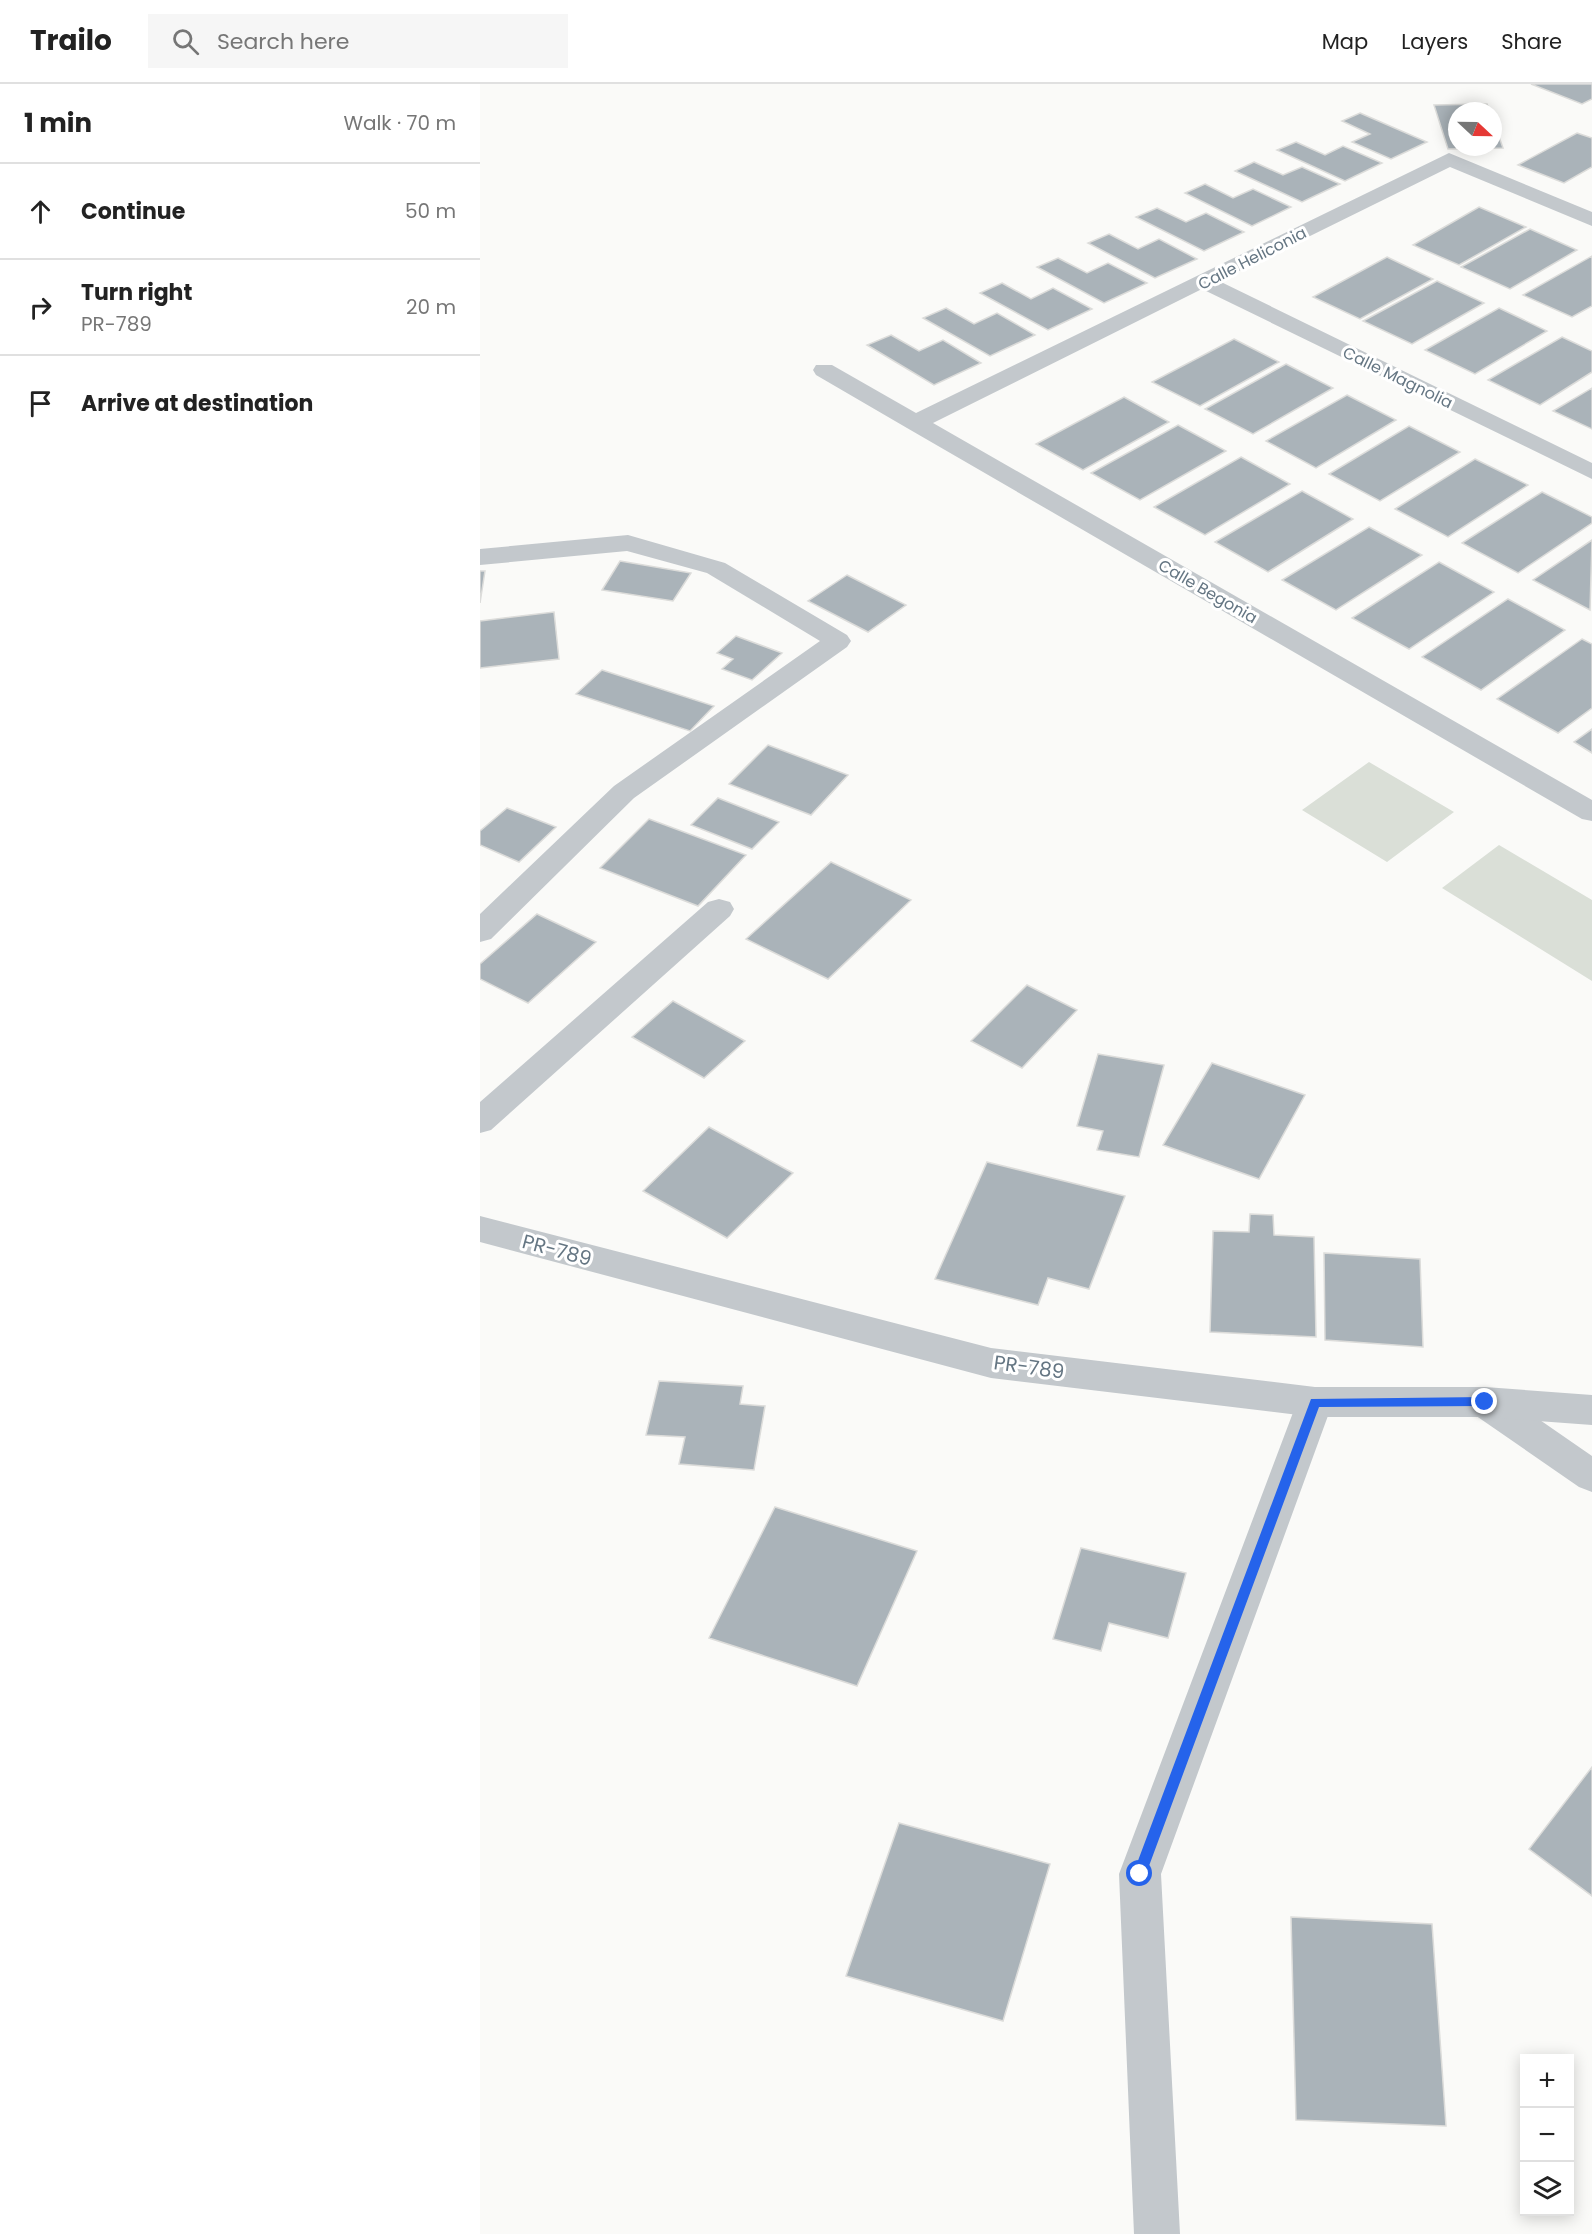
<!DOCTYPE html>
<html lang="en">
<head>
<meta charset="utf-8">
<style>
	body { margin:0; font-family:Poppins,sans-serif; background:#f6f6f6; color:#222 }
	.controls { position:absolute; right:18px; bottom:18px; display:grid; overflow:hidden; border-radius:0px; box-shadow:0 3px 15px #0003 }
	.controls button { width:54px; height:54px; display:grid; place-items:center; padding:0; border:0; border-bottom:2px solid #e0e0e0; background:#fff; color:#222; font:30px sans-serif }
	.compass { position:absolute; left:968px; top:18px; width:54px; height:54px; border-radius:50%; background:#fff; box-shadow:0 3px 15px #0003; rotate:112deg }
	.stop { position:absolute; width:18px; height:18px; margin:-14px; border:4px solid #2563eb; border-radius:50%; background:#fff }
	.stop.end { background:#2563eb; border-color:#fff; box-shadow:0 2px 6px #0008 }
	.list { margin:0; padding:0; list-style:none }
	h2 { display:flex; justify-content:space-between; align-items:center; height:78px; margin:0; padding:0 24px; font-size:26px }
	h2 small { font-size:20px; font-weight:400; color:#767676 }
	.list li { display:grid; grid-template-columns:39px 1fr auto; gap:18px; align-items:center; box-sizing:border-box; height:96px; padding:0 24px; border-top:2px solid #e0e0e0 }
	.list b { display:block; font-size:22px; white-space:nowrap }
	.list p { margin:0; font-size:20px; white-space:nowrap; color:#767676 }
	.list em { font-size:20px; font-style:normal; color:#767676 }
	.icon { flex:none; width:33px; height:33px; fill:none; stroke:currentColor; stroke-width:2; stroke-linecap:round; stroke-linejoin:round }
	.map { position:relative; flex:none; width:1112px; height:2150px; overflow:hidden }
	header { display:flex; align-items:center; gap:36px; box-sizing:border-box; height:84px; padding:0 30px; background:#fff; border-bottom:2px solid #e0e0e0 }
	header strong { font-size:28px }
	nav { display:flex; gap:33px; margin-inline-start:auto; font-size:21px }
	.search { width:420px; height:54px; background:#f6f6f6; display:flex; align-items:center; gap:15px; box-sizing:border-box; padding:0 21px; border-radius:0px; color:#767676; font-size:22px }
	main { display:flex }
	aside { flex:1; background:#fff }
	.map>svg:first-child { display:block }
	.green { fill:#dadfd7 }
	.building { fill:#aab3b9; stroke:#dcdcda; stroke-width:1.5 }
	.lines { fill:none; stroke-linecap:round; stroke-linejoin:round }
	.service { fill:#c3c8cc; fill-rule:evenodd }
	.minor { fill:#c3c8cc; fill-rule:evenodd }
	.tertiary { fill:#c3c8cc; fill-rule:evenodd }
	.route { fill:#2563eb }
	.labels { text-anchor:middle; stroke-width:6; stroke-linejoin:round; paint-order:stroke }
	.far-street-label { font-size:16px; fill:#657683; stroke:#fff }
	.street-label { font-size:20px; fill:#657683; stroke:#fff }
</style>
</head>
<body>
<header>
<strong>Trailo</strong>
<div class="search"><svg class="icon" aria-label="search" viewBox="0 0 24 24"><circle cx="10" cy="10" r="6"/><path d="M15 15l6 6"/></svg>Search here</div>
<nav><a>Map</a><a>Layers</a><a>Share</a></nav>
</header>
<main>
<aside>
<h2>1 min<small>Walk · 70 m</small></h2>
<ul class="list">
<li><svg class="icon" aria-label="ahead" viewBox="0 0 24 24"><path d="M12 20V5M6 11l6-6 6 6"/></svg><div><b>Continue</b></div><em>50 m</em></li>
<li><svg class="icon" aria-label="right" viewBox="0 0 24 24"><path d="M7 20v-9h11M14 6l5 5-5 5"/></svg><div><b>Turn right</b><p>PR-789</p></div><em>20 m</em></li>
<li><svg class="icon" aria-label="arrive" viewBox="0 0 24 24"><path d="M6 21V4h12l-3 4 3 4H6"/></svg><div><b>Arrive at destination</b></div></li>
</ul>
</aside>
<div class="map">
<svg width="1112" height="2150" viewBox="0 0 1112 2150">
	<rect width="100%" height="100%" fill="#fafaf8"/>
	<path class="green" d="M 889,678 L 974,728 L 907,778 L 822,726 Z
		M 1019,761 L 1112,816 L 1112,897 L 962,804 Z"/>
	<path class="building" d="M 1051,0 L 1112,0 L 1112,15 L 1102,20 Z
		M 1007,20 L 1010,27 L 977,27 L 977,63 L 1013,63 L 1013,36 L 1023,64 L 968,65 L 954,21 Z
		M 880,29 L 947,58 L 911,75 L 872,58 L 890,50 L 862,37 Z
		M 1097,49 L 1112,54 L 1112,83 L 1084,99 L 1038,81 Z
		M 816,58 L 845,71 L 863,62 L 902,79 L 865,97 L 797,66 Z
		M 774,78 L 803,91 L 822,83 L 860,100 L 822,118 L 755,87 Z
		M 725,100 L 753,114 L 773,105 L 811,123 L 772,142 L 705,109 Z
		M 999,123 L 1046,143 L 979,181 L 933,161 Z
		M 677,124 L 706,138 L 726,129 L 764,148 L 724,167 L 656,133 Z
		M 1050,145 L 1097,166 L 1030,205 L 981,183 Z
		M 629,150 L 658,165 L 679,155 L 717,175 L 675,194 L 608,159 Z
		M 1112,172 L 1112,222 L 1092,233 L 1043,211 Z
		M 907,173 L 953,195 L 880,235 L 833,213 Z
		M 578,174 L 607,189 L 628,179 L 667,199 L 624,219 L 557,183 Z
		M 957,197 L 1004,219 L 932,260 L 883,237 Z
		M 522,199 L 551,215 L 573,204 L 612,225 L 568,246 L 500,209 Z
		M 466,224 L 494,240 L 517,229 L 555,251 L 510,272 L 443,234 Z
		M 1019,224 L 1067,247 L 995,290 L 945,266 Z
		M 411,251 L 439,267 L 463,256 L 501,279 L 454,301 L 387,261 Z
		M 1082,253 L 1112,267 L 1112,288 L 1060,321 L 1008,296 Z
		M 754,255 L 799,278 L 720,322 L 672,298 Z
		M 806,280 L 853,304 L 773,350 L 725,325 Z
		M 1112,304 L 1112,345 L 1073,327 Z
		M 867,311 L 916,336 L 836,384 L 786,357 Z
		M 644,313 L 689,338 L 603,386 L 556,360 Z
		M 698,341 L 746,367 L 660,416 L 611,389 Z
		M 929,342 L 980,368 L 900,417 L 849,390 Z
		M 761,373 L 810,400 L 725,451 L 674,423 Z
		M 995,375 L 1048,401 L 968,453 L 915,425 Z
		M 822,407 L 873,435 L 788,488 L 735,458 Z
		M 1062,408 L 1112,433 L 1112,439 L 1038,489 L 982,459 Z
		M 889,443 L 942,471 L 856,526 L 802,496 Z
		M 1112,456 L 1110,526 L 1053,496 Z
		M 140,477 L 211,489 L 193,517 L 122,506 Z
		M 959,478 L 1014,508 L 929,565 L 872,534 Z
		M 0,487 L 5,487 L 0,519 Z
		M 367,491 L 426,521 L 388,548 L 328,517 Z
		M 1028,515 L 1085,546 L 1001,606 L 942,573 Z
		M 74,528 L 79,575 L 0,584 L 0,537 Z
		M 256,552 L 302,569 L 272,596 L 242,585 L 253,575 L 237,569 Z
		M 1102,555 L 1112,560 L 1112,624 L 1078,649 L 1017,615 Z
		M 122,586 L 234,622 L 210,647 L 96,610 Z
		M 1112,645 L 1112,669 L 1094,658 Z
		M 288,661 L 368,691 L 331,731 L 249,700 Z
		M 238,714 L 299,738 L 272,765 L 211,741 Z
		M 27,724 L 76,743 L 39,778 L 0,761 L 0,747 Z
		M 169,735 L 266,771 L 218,822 L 120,784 Z
		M 351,778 L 431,816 L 348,895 L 266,855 Z
		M 57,830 L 116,858 L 48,919 L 0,895 L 0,880 Z
		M 547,901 L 597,926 L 542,984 L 491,957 Z
		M 193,917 L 265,957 L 224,994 L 152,953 Z
		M 618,970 L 684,981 L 659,1073 L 617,1066 L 623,1047 L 597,1042 Z
		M 732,979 L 825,1011 L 779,1095 L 683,1061 Z
		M 229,1043 L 313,1089 L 247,1154 L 163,1107 Z
		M 507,1078 L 645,1112 L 609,1205 L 568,1194 L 558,1221 L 455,1195 Z
		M 770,1130 L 793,1131 L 794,1151 L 834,1153 L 836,1253 L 730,1248 L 733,1147 L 769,1148 Z
		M 844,1169 L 940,1175 L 943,1263 L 845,1256 Z
		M 179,1297 L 263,1302 L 260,1320 L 285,1322 L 274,1386 L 199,1380 L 205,1353 L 166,1351 Z
		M 295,1423 L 437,1467 L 377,1602 L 229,1554 Z
		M 601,1464 L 706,1489 L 688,1554 L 629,1539 L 621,1567 L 573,1555 Z
		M 1112,1683 L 1112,1812 L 1049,1765 Z
		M 419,1739 L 570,1780 L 523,1937 L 366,1892 Z
		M 811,1833 L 952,1840 L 966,2042 L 816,2036 Z"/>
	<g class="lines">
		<path class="service" d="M 835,1303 L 848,1307 L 853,1318 L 681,1790 L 700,2150 L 654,2150 L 639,1790 L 817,1318 L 822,1307 Z
			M 1005,1303 L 1018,1307 L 1112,1372 L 1112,1408 L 1099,1403 L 992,1329 L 987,1318 L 992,1307 Z"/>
		<path class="minor" d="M 969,69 L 1112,128 L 1112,142 L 970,83 L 739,197 L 1112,379 L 1112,395 L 722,205 L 453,339 L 1112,716 L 1112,737 L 1102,735 L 427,344 L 336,291 L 333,286 L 336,281 L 352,281 L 436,329 Z
			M 148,451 L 245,479 L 367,551 L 371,557 L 367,563 L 154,714 L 11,855 L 0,858 L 0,830 L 134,702 L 340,557 L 227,489 L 147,467 L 0,481 L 0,465 Z
			M 239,815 L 250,818 L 254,825 L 250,832 L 11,1046 L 0,1049 L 0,1018 L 228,818 Z"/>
		<path class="tertiary" d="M 0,1132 L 511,1264 L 835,1303 L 1005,1303 L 1112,1311 L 1112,1341 L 1005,1333 L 835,1333 L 511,1294 L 0,1158 Z"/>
	</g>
	<path class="route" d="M 1005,1313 L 1010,1318 L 1005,1322 L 839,1323 L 666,1790 L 664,1795 L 655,1795 L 653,1790 L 831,1315 Z"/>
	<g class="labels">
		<g class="far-street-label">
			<text transform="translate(772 174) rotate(-27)" y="6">Calle Heliconia</text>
			<text transform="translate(918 293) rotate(26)" y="6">Calle Magnolia</text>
			<text transform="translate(728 507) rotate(30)" y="6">Calle Begonia</text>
		</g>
		<g class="street-label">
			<text transform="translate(77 1166) rotate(15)" y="7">PR-789</text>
			<text transform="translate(549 1283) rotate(8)" y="7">PR-789</text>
		</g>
	</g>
</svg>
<div class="controls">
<button>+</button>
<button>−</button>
<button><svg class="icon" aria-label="layers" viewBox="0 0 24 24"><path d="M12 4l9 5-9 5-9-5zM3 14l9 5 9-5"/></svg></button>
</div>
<svg class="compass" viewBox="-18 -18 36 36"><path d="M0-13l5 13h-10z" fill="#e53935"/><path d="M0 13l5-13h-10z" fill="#767676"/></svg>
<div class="stop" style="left:660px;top:1790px"></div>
<div class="stop end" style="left:1005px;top:1318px"></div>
</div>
</main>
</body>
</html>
